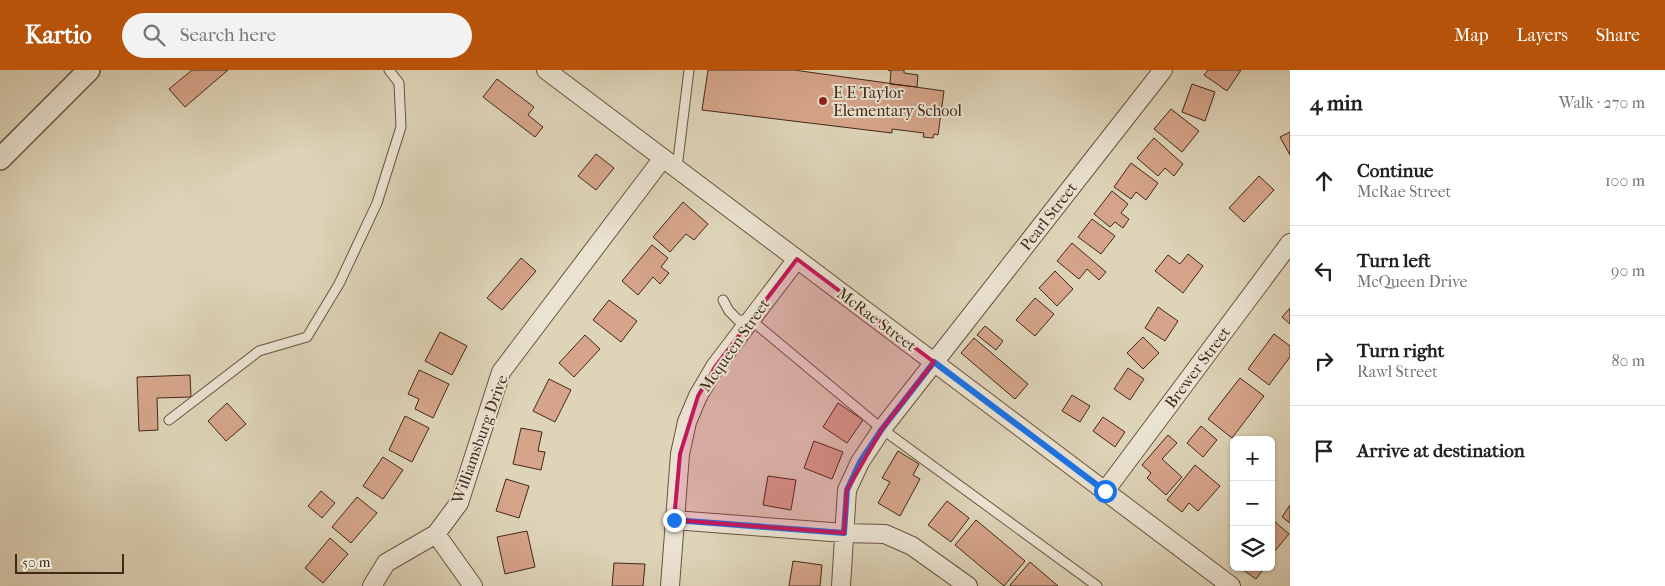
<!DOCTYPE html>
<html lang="en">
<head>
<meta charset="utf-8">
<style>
	body { margin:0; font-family:"IM FELL French Canon",serif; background:#f2f2f2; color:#202124 }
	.controls { position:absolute; right:15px; bottom:15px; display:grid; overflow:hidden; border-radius:8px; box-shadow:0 1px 4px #0004 }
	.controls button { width:45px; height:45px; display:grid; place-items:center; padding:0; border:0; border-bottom:1px solid #e0e0e0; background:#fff; color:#202124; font:25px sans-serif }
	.scale { position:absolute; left:15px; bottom:12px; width:109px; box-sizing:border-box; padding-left:5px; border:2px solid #432817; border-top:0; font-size:14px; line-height:18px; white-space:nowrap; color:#432817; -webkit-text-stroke:4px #eae3d1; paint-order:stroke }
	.stop { position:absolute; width:15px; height:15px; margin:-11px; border:4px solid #1a73e8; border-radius:50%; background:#fff }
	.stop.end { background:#1a73e8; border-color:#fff; box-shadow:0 1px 5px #0008 }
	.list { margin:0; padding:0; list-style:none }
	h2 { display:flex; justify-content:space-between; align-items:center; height:65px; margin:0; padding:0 20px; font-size:21px }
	h2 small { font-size:16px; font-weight:400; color:#757577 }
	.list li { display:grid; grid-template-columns:32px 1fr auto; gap:15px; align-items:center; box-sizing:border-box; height:90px; padding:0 20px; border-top:1px solid #e0e0e0 }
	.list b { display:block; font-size:19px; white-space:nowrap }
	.list p { margin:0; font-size:16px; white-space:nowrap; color:#757577 }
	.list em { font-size:16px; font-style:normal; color:#757577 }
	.icon { flex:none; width:28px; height:28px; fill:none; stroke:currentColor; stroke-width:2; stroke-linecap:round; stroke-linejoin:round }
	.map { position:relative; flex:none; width:1290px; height:516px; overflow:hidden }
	header { display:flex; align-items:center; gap:30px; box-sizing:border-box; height:70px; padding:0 25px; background:#b45309; color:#fff }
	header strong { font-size:24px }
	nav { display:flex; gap:28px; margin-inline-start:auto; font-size:18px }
	.search { width:350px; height:45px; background:#f2f2f2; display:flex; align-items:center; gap:12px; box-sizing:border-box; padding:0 18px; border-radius:28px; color:#757577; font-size:19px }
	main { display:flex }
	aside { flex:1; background:#fff }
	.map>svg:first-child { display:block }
	.building { fill:#d5a48a; stroke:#432817 }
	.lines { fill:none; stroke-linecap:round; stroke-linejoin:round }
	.service-casing { stroke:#6a533f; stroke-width:11 }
	.minor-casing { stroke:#6a533f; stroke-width:20 }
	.tertiary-casing { stroke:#6a533f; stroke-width:24 }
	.service { stroke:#eae3d1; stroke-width:9 }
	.minor { stroke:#eae3d1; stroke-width:18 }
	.tertiary { stroke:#eae3d1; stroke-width:21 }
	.route { stroke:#1a73e8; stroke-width:6 }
	.marked { fill:#c2185b; fill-opacity:0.2; stroke:#c2185b; stroke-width:4; stroke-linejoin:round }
	.poi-dot { fill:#8f2418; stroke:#eae3d1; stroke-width:2 }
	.labels { text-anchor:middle; stroke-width:4; stroke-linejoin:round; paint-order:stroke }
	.poi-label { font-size:16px; fill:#432817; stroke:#eae3d1; text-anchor:start }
	.street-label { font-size:16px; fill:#432817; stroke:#eae3d1 }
</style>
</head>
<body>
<header>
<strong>Kartio</strong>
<div class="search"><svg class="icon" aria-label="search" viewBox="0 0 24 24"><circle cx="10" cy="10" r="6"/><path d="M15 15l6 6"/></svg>Search here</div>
<nav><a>Map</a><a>Layers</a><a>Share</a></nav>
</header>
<main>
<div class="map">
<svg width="1290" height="516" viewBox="0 0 1290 516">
	<rect width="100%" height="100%" fill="#ded4b8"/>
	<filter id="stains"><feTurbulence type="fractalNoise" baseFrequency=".004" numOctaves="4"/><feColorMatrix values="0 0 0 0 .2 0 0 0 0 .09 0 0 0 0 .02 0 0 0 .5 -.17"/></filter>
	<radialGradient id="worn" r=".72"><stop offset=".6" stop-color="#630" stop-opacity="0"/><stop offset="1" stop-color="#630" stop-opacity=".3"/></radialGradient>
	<path class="building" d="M 192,0 L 228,0 L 185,37 L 169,19 Z
		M 708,0 L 794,0 L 944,21 L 938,65 L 934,64 L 933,68 L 923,67 L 924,63 L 892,59 L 892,63 L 702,40 Z
		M 904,0 L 904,3 L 918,5 L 917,17 L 890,14 L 891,1 L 888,0 Z
		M 1208,0 L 1241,0 L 1227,21 L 1204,5 Z
		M 497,9 L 534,37 L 528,45 L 543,57 L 535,67 L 483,27 Z
		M 1192,14 L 1215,22 L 1205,51 L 1182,42 Z
		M 1171,39 L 1199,61 L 1182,82 L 1154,59 Z
		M 1290,62 L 1290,85 L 1280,67 Z
		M 1154,68 L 1183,94 L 1174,106 L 1165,98 L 1158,106 L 1137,88 Z
		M 596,84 L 614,98 L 596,120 L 578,106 Z
		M 1131,93 L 1158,113 L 1146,130 L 1136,122 L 1131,129 L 1114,117 Z
		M 1259,106 L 1274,120 L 1244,152 L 1229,138 Z
		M 1112,121 L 1128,134 L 1121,143 L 1129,149 L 1123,158 L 1115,152 L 1110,157 L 1094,144 Z
		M 683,132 L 708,154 L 694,170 L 686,164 L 670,182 L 653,167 Z
		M 1092,149 L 1115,166 L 1101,184 L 1078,167 Z
		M 1072,173 L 1106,202 L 1099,210 L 1087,199 L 1079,209 L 1057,191 Z
		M 652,175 L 668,188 L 661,197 L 669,203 L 660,214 L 653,207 L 638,225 L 622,211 Z
		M 1188,184 L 1203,196 L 1183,223 L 1155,201 L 1168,185 L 1180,194 Z
		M 521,188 L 536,201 L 502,240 L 487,228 Z
		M 1055,201 L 1073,219 L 1057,236 L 1039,218 Z
		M 1035,228 L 1054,244 L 1035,266 L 1016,250 Z
		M 609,230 L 637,251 L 621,272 L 593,250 Z
		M 1158,237 L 1178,251 L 1165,271 L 1145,258 Z
		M 1290,238 L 1290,254 L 1282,247 Z
		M 985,256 L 1003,271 L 996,280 L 977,265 Z
		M 440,262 L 467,276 L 452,305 L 425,291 Z
		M 1274,264 L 1290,276 L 1290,287 L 1269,315 L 1248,299 Z
		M 585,265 L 600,279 L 574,307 L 559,293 Z
		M 1143,267 L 1159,283 L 1143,299 L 1127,283 Z
		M 974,268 L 1028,314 L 1015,329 L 961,283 Z
		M 1128,298 L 1144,309 L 1130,330 L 1114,319 Z
		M 419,300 L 449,314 L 433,348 L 415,339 L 419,329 L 408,324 Z
		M 190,305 L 191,327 L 157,328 L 158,360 L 139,361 L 137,307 Z
		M 1240,308 L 1264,326 L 1232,368 L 1208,349 Z
		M 549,309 L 571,320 L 555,352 L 533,341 Z
		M 1072,325 L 1090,336 L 1080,352 L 1062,341 Z
		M 227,333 L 246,354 L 226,371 L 208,351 Z
		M 838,333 L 863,350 L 847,373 L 823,357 Z
		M 405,346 L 429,358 L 412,392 L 389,380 Z
		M 1103,347 L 1125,362 L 1115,377 L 1093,361 Z
		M 1201,356 L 1217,370 L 1203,387 L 1187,373 Z
		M 521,358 L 542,362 L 538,381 L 545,382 L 541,400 L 513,394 Z
		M 1168,365 L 1177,373 L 1162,389 L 1182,407 L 1166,425 L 1147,408 L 1151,403 L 1142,395 Z
		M 814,371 L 843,382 L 832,409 L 804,398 Z
		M 898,381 L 919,394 L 913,405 L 920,409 L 900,446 L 878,433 L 890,412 L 882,408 Z
		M 383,387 L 403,400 L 383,429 L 363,416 Z
		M 1195,395 L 1220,416 L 1198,441 L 1189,433 L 1182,442 L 1167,430 Z
		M 768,406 L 796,410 L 791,440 L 763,435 Z
		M 506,409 L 529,416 L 519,448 L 496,441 Z
		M 321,421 L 335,433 L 322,448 L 308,436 Z
		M 357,427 L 377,443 L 351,473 L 332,457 Z
		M 947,431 L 969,448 L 951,472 L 928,455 Z
		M 1290,435 L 1290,453 L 1282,447 Z
		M 976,450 L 1025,491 L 1004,516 L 955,475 Z
		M 1274,451 L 1289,464 L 1274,482 L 1271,480 L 1271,454 Z
		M 527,461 L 535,497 L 505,504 L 497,467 Z
		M 330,468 L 348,484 L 323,513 L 305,498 Z
		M 793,491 L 822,495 L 820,516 L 789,516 Z
		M 1030,492 L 1058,516 L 1011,516 L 1010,515 Z
		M 614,493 L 645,494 L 643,516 L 612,516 Z
		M 1239,497 L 1265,497 L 1256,509 Z"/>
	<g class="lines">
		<g class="service-casing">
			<path id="service" d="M 677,98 L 689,0
				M 723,230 L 729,241 L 738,250 L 751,250 L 882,359 L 1097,516
				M 169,350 L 259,281 L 307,267 L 339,214 L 377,133 L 401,57 L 399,13 L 389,0"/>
		</g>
		<g class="minor-casing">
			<path id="minor" d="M 546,0 L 1231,516
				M 1105,421 L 1290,173
				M 674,450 L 844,463 L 885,464 L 912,476 L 968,516
				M 436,464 L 473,516
				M 372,516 L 386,493 L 436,464 L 459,433 L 501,302 L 663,88
				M 670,516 L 680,384 L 687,352 L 698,326 L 715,297 L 797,189
				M 841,516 L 847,420 L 860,392 L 882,359 L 1163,0"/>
		</g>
		<g class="tertiary-casing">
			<path id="tertiary" d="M 0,89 L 89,0"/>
		</g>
		<use href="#service" class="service"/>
		<use href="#minor" class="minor"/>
		<use href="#tertiary" class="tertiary"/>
	</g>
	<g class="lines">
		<path class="route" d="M 674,450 L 844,463 L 847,420 L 860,392 L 882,359 L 934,292 L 1105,421"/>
	</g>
	<path class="marked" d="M 797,189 L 934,292 L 882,359 L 847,420 L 844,463 L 674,450 L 680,384 L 698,326 L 715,297 Z"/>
	<circle class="poi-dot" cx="823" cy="31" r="5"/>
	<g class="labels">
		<g class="poi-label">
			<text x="833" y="28">E E Taylor<tspan x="833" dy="18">Elementary School</tspan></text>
		</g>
		<g class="street-label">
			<text transform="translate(1048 146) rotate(-52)" y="6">Pearl Street</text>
			<text transform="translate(877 249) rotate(37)" y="6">McRae Street</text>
			<text transform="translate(734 275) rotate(-55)" y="6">Mcqueen Street</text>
			<text transform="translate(1197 297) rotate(-53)" y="6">Brewer Street</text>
			<text transform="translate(479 369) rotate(-70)" y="6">Williamsburg Drive</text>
		</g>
	</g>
	<rect width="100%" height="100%" filter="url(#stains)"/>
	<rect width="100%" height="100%" fill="url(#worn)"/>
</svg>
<div class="controls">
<button>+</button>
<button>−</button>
<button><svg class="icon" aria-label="layers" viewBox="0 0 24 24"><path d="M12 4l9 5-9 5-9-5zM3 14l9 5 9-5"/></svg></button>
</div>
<div class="scale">50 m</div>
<div class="stop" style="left:1105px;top:421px"></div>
<div class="stop end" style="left:674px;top:450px"></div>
</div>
<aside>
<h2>4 min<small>Walk · 270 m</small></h2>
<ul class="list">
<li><svg class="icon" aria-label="ahead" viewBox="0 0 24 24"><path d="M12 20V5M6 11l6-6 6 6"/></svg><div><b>Continue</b><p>McRae Street</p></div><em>100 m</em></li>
<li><svg class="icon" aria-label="left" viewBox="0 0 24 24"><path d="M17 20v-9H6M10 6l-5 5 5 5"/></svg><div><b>Turn left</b><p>McQueen Drive</p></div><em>90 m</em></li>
<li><svg class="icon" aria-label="right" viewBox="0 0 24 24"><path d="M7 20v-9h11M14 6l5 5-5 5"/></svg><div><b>Turn right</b><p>Rawl Street</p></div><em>80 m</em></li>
<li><svg class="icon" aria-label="arrive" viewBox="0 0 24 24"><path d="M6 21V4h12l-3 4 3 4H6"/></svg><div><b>Arrive at destination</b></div></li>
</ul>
</aside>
</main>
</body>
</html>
